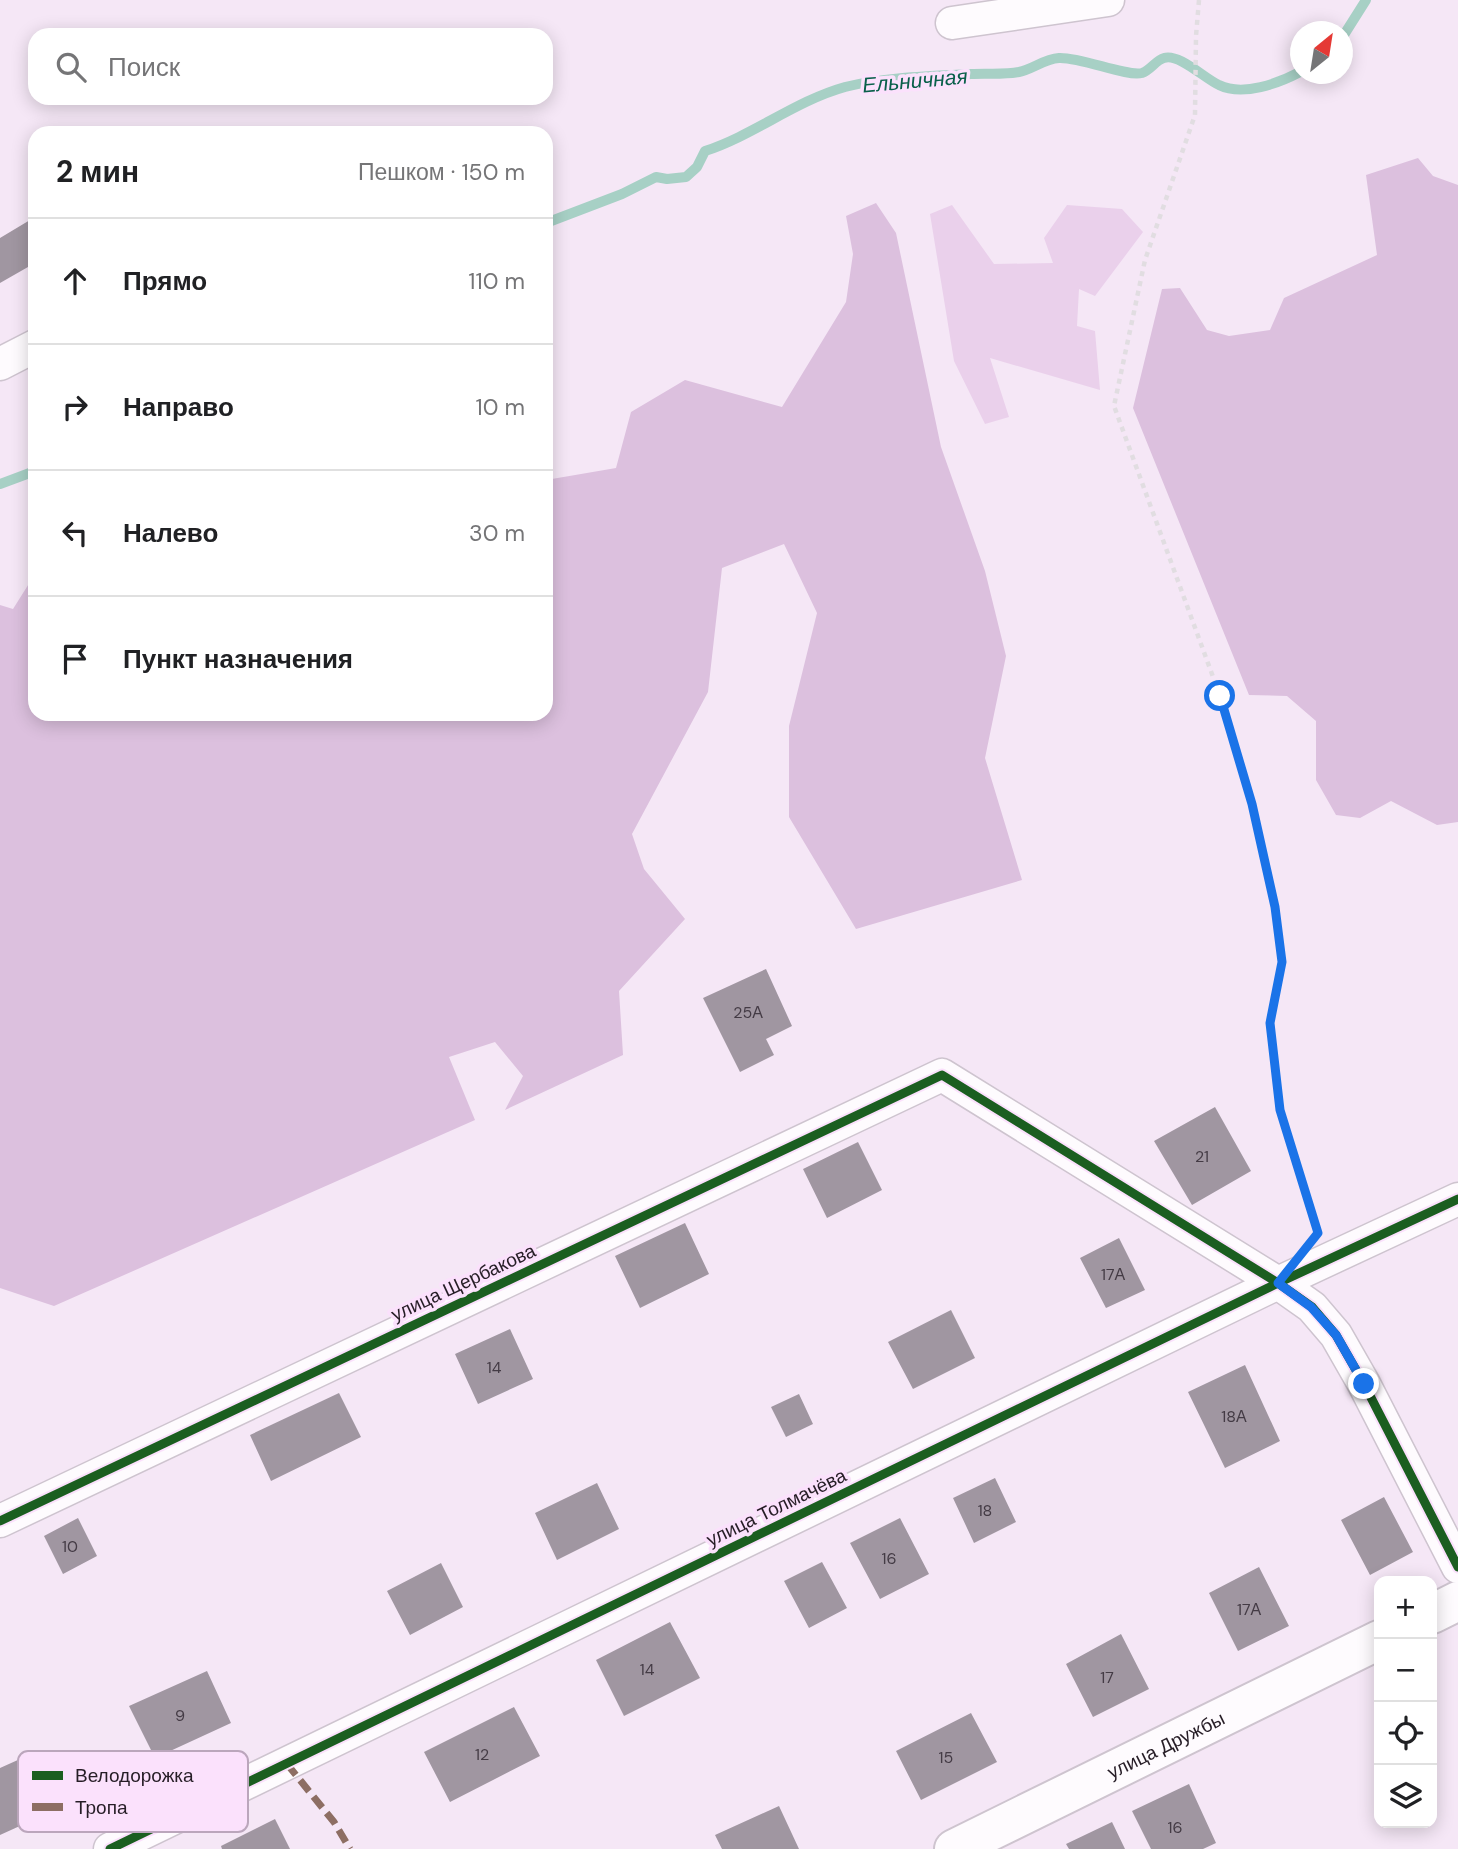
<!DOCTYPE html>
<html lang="ru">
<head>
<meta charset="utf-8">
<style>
	body { margin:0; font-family:"DM Sans",sans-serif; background:#f6f6f6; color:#202124 }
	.controls { position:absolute; right:21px; bottom:21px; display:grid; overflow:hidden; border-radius:14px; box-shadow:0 4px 18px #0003 }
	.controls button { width:63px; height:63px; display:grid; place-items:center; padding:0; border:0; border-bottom:2px solid #e0e0e0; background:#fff; color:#202124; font:35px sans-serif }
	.compass { position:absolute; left:1290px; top:21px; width:63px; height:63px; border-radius:50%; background:#fff; box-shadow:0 4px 18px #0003; rotate:30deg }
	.stop { position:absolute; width:21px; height:21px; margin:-16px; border:5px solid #1a73e8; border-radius:50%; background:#fff }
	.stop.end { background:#1a73e8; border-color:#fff; box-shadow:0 2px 7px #0008 }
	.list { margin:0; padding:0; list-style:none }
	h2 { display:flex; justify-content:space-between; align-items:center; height:91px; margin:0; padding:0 28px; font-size:30px }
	h2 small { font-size:23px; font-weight:400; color:#757577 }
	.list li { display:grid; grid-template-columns:46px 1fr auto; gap:21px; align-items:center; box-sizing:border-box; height:126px; padding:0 28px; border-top:2px solid #e0e0e0 }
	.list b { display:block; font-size:26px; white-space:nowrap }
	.list em { font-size:23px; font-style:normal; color:#757577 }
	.icon { flex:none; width:38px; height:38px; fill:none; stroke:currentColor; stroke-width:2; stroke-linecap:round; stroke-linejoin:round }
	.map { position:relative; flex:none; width:1458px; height:1849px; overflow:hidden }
	.search { position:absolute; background:#fff; box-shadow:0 4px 18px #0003; left:28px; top:28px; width:525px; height:77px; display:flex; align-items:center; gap:18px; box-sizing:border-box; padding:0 24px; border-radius:21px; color:#757577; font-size:26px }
	.panel { position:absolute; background:#fff; box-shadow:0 4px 18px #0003; left:28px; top:126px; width:525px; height:595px; border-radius:21px }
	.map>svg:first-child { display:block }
	.green { fill:#ead0eb }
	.forest { fill:#dcc0de }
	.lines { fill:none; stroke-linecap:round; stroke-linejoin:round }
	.stream { stroke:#a7d0c5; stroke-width:10 }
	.building { fill:#a096a1 }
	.minor-casing { stroke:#cec4cf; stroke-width:35 }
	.tertiary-casing { stroke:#cec4cf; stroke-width:42 }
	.path { stroke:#e1dde1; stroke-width:4.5; stroke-dasharray:5 5; stroke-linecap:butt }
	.minor { stroke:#fefbfe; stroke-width:32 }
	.tertiary { stroke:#fefbfe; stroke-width:38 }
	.quiet { stroke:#8d6e63; stroke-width:7; stroke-dasharray:14 7; stroke-linecap:butt }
	.cycleway-casing { stroke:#fbe1fc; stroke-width:13 }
	.cycleway { stroke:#1b5e20; stroke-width:9 }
	.route { stroke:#1a73e8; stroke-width:9 }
	.labels { text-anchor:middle; stroke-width:7; stroke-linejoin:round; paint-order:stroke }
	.number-label { font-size:16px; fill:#443b45 }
	.street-label { font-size:19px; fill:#261d26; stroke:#fbe1fc }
	.water-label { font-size:21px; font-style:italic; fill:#0a604b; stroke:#fbe1fc }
	.key { fill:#fbe1fc; stroke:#bba6bc; stroke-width:2 }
	.key-label { font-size:19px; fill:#261d26 }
</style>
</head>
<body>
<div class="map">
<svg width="1458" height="1849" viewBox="0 0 1458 1849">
	<rect width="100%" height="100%" fill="#f5e7f6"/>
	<path class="green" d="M 952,205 L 994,264 L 1053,263 L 1044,238 L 1067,205 L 1122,209 L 1143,232 L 1095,296 L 1079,289 L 1077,326 L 1095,331 L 1100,390 L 990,358 L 1009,417 L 985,424 L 954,361 L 930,214 Z"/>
	<path class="forest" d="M 1418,158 L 1433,176 L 1458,185 L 1458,822 L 1437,825 L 1391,801 L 1360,818 L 1336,815 L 1316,780 L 1316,721 L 1287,696 L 1249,695 L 1133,408 L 1162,289 L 1180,288 L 1207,330 L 1229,336 L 1270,330 L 1284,298 L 1377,255 L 1366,175 Z
		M 876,203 L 896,233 L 941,447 L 985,571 L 1006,656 L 985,758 L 1022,880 L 856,929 L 789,817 L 789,726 L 817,613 L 784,544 L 722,568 L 708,692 L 632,834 L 644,869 L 685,919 L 619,991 L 623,1055 L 505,1110 L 523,1076 L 495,1042 L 449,1057 L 475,1120 L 54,1306 L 0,1288 L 0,605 L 13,609 L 35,574 L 35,714 L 546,714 L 546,480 L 616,468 L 631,412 L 685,380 L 782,407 L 846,302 L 853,254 L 846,216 Z"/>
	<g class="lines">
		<path class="stream" d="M 1342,38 L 1366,0
			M 546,223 L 622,194 L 656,177 L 667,179 L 686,177 L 697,167 L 705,151 C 754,135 795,101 845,87 C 885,77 930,76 971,74 C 987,73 1004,75 1019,72 C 1033,69 1044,59 1059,58 C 1082,57 1126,77 1142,73 C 1151,70 1156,60 1164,58 C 1179,53 1205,79 1219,85 C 1243,97 1279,83 1300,72
			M 0,484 L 35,471"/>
	</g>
	<path class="building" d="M 35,217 L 35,263 L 0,283 L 0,238 Z
		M 766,969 L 792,1026 L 766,1039 L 774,1055 L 740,1072 L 703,998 Z
		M 1215,1107 L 1251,1171 L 1192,1205 L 1154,1141 Z
		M 858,1142 L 882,1190 L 827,1218 L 803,1169 Z
		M 685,1223 L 709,1274 L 640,1308 L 615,1256 Z
		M 1119,1238 L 1145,1290 L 1106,1308 L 1080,1258 Z
		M 951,1310 L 975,1358 L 913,1389 L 888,1342 Z
		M 510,1329 L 533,1379 L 478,1404 L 455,1354 Z
		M 1245,1365 L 1280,1441 L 1225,1468 L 1188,1392 Z
		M 339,1393 L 361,1437 L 271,1481 L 250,1435 Z
		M 799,1394 L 813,1424 L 786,1437 L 771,1407 Z
		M 995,1478 L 1016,1522 L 974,1543 L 953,1498 Z
		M 597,1483 L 619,1529 L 557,1560 L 535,1513 Z
		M 1384,1497 L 1413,1552 L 1370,1575 L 1341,1520 Z
		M 78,1518 L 97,1556 L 63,1574 L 44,1536 Z
		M 900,1518 L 929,1574 L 880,1599 L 850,1543 Z
		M 822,1562 L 847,1608 L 809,1628 L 784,1581 Z
		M 441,1563 L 463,1607 L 410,1635 L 387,1591 Z
		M 1259,1567 L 1289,1626 L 1238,1651 L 1209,1593 Z
		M 670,1622 L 700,1678 L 624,1716 L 596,1660 Z
		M 1121,1634 L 1149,1689 L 1093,1717 L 1066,1664 Z
		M 207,1671 L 231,1723 L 155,1758 L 129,1706 Z
		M 514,1707 L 540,1756 L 450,1802 L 424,1752 Z
		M 971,1713 L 997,1762 L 921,1800 L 896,1751 Z
		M 29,1755 L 55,1810 L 0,1835 L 0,1768 Z
		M 1189,1784 L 1216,1843 L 1203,1849 L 1151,1849 L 1132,1811 Z
		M 779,1806 L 799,1849 L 722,1849 L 715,1835 Z
		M 275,1819 L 290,1849 L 222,1849 L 221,1846 Z
		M 1112,1822 L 1125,1849 L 1069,1849 L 1066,1844 Z"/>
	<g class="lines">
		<g class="minor-casing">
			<path id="minor" d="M 952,23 L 1108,0
				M 0,364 L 35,346
				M 0,1521 L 942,1075 L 1278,1283 L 1312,1307 L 1336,1335 L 1364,1384 L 1458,1567
				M 110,1849 L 1278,1283 L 1458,1199"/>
		</g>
		<g class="tertiary-casing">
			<g id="tertiary">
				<path d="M 1432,1614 L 1458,1601"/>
				<path id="s1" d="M 954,1849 L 1379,1640"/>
			</g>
		</g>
		<path class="path" d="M 1199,0 L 1196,36 L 1195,115 L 1145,260 L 1114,406 L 1220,696 L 1252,804 L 1275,907 L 1281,962 L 1270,1023 L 1280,1110 L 1317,1230"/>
		<use href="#minor" class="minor"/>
		<use href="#tertiary" class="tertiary"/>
		<path class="quiet" d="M 287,1764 L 334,1822 L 350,1849"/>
		<g class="cycleway-casing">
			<path id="cycleway" d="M 0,1521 L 942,1075 L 1278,1283 L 1312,1307 L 1336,1335 L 1364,1384 L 1458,1567
				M 110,1849 L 1278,1283 L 1458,1199"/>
		</g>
		<use href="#cycleway" class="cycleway"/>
	</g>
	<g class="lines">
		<path class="route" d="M 1220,696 L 1252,804 L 1275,907 L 1282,962 L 1270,1023 L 1280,1110 L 1318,1233 L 1278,1283 L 1311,1307 L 1336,1335 L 1364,1384"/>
	</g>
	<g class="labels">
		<g class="number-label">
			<text x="748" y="1018">25А</text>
			<text x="1202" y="1162">21</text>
			<text x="1113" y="1280">17А</text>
			<text x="494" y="1373">14</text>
			<text x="1234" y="1422">18А</text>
			<text x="985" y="1516">18</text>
			<text x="70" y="1552">10</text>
			<text x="889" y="1564">16</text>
			<text x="1249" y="1615">17А</text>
			<text x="647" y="1675">14</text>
			<text x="1107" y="1683">17</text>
			<text x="180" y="1721">9</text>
			<text x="482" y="1760">12</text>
			<text x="946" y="1763">15</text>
			<text x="1175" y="1833">16</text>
		</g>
		<g class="street-label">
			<text transform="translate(463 1282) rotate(-25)" y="7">улица Щербакова</text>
			<text transform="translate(776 1507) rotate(-26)" y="7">улица Толмачёва</text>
			<text dy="7" stroke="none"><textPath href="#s1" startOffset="236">улица Дружбы</textPath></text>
		</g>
		<g class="water-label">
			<text transform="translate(915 81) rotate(-5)" y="7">Ельничная</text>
		</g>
	</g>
	<rect x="18" y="1751" width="230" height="81" rx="10" class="key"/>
	<rect x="32" y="1771" width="31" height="9" fill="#1b5e20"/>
	<rect x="32" y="1803" width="31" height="8" fill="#8d6e63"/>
	<g class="key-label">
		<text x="75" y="1782">Велодорожка</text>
		<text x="75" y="1814">Тропа</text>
	</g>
</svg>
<div class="controls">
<button>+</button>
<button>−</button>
<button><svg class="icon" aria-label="locate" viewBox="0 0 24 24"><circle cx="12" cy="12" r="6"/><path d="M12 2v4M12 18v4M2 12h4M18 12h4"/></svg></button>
<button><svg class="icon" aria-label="layers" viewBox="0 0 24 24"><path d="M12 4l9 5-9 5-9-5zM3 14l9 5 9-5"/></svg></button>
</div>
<svg class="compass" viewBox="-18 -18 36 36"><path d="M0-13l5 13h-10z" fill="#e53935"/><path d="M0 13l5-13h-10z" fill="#757577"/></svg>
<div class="stop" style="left:1220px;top:696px"></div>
<div class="stop end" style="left:1364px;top:1384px"></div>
<div class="search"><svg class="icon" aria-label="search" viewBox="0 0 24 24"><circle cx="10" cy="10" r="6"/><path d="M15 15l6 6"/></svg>Поиск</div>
<section class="panel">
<h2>2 мин<small>Пешком · 150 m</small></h2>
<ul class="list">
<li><svg class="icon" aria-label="ahead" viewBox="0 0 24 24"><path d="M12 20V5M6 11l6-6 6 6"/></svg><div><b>Прямо</b></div><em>110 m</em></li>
<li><svg class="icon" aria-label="right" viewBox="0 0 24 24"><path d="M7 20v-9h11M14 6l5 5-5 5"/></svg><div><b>Направо</b></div><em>10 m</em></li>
<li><svg class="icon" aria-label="left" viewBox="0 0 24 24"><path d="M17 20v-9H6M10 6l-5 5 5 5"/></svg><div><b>Налево</b></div><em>30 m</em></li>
<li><svg class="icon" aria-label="arrive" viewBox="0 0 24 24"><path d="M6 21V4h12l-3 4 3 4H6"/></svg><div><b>Пункт назначения</b></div></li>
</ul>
</section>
</div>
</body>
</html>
